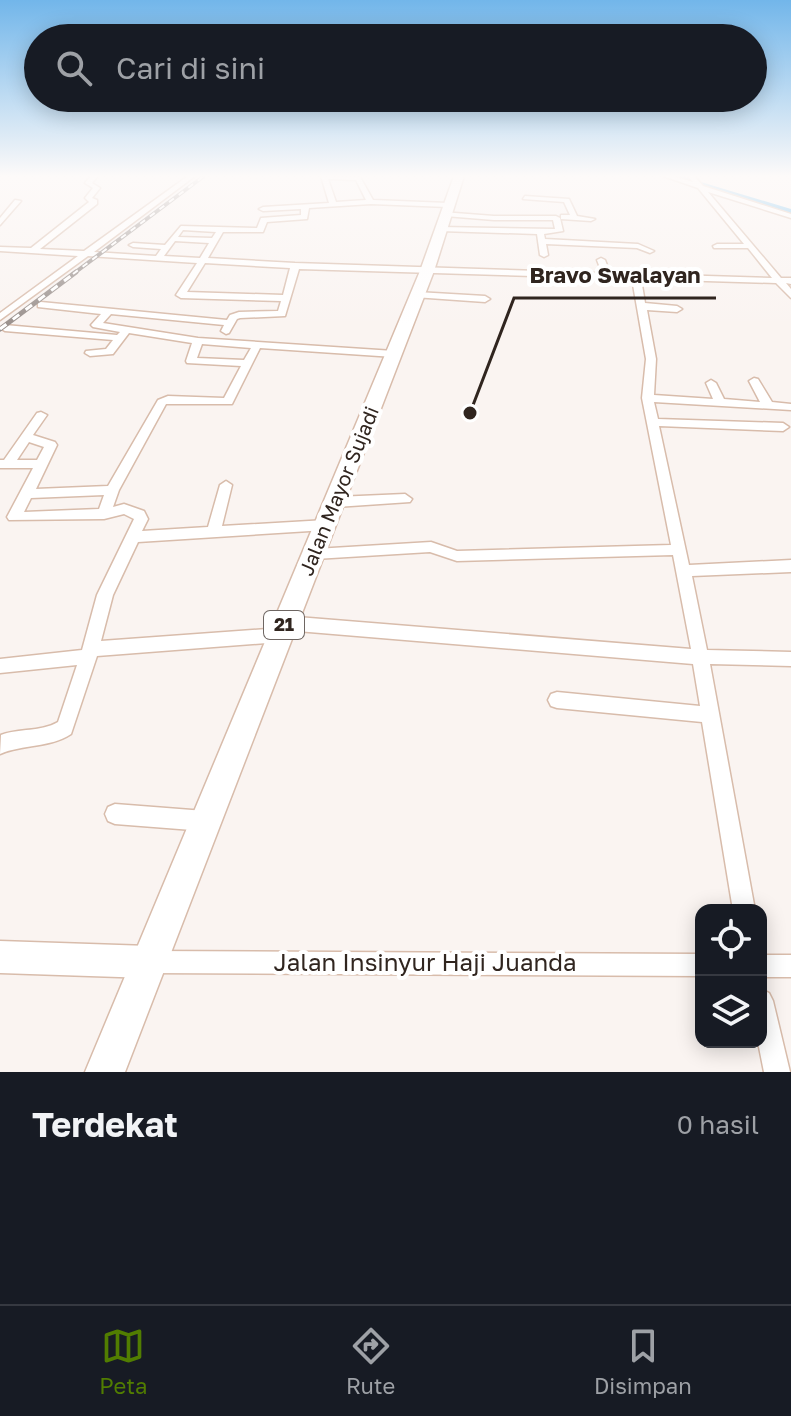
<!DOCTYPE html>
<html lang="id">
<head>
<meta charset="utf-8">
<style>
	body { margin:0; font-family:"Golos Text",sans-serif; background:#242831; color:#f1f3f6 }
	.controls { position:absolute; right:24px; bottom:24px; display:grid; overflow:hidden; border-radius:16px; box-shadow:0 4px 20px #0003 }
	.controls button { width:72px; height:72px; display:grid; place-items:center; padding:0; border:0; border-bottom:2px solid #363941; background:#171b24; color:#f1f3f6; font:40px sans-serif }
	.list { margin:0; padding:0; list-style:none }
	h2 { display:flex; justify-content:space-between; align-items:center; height:104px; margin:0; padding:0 32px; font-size:34px }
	h2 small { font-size:26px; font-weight:400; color:#9ea1a6 }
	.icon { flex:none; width:44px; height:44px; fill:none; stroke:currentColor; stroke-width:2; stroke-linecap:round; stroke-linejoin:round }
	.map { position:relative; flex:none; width:791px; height:1072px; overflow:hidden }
	.search { position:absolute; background:#171b24; box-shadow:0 4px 20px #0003; left:24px; right:24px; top:24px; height:88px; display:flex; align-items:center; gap:20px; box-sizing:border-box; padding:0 28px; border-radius:44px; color:#9ea1a6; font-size:30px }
	.sheet { height:232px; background:#171b24 }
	nav { display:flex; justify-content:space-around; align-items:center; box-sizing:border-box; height:112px; border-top:2px solid #363941; background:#171b24; font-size:22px; color:#9ea1a6 }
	nav a { display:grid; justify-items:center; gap:4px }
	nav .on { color:#517d01 }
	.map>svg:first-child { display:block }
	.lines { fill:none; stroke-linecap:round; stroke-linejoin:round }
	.river { fill:#61b8ec; fill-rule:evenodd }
	.minor-casing { stroke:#d8bcab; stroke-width:3 }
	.secondary-casing { stroke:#d8bcab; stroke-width:3 }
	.trunk-casing { stroke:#d8bcab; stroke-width:3 }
	.minor { fill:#fff; fill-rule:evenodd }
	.secondary { fill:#fff; fill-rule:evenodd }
	.trunk { fill:#fff; fill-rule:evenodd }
	.rail-far1-casing { stroke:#99908c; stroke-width:4 }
	.rail-casing { stroke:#99908c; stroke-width:5 }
	.rail-far1 { stroke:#fff; stroke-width:2; stroke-dasharray:6; stroke-linecap:butt }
	.rail { stroke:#fff; stroke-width:3; stroke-dasharray:8; stroke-linecap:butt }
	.labels { text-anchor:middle; stroke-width:8; stroke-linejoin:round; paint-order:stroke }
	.shield { fill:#fff; stroke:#6e6662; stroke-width:2 }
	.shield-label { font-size:18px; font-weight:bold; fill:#30251f }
	.street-label { font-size:20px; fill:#30251f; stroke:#fff }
	.near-street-label { font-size:24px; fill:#30251f; stroke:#fff }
	.leader { fill:none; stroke:#30251f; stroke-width:3 }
	.callout-dot { fill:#30251f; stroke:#fff; stroke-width:3 }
	.callout-label { font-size:22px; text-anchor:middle; font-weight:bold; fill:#30251f; stroke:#fff; stroke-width:8; stroke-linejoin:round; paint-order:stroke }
</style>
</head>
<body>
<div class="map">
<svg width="791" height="1072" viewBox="0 0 791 1072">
	<rect width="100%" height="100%" fill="#faf4f1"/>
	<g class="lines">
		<path class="river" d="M 666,176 L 681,176 L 791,209 L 791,216 Z"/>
		<g class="minor-casing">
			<path id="minor" d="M 91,176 L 98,176 L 92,183 L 100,188 L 92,198 L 97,200 L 97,204 L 40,249 L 84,251 L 188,176 L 195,176 L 94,252 L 156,256 L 161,249 L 133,247 L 129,245 L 133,243 L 165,245 L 181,226 L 257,228 L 261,218 L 301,215 L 301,209 L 263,211 L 259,209 L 263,207 L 329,203 L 321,176 L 360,177 L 373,200 L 448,203 L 452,205 L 448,207 L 371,204 L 309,208 L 307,219 L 267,222 L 263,232 L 223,232 L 208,258 L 295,263 L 602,273 L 597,260 L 601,258 L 605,260 L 610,273 L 772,278 L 748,248 L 714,248 L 713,246 L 717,244 L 744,244 L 698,188 L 663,176 L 672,176 L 693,182 L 688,176 L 694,176 L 703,186 L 791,214 L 791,218 L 708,192 L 781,278 L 791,278 L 791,284 L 786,283 L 791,289 L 791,298 L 776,283 L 641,279 L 645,303 L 677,306 L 682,309 L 677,312 L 647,310 L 656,359 L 654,395 L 713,399 L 706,383 L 711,380 L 716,383 L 724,399 L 760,402 L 749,381 L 754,378 L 758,379 L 772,402 L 791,404 L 791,410 L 654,402 L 658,419 L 783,423 L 789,427 L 783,431 L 659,426 L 689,565 L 791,560 L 791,572 L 692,576 L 707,650 L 791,652 L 791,666 L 710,664 L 755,910 L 733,910 L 702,722 L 557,708 L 551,706 L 548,700 L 551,694 L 557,692 L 700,706 L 693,664 L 285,630 L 279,628 L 277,623 L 279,618 L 285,616 L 691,649 L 673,555 L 457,561 L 430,552 L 315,559 L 310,558 L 308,554 L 310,550 L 315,549 L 431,542 L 457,551 L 671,545 L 642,398 L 646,359 L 632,279 L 299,269 L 285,316 L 240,318 L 237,319 L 229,333 L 226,334 L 221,331 L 224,325 L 111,314 L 103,323 L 198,338 L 394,351 L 399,354 L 394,357 L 260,348 L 232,404 L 166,404 L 119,490 L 113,507 L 124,504 L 144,511 L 148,519 L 142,531 L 208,527 L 220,485 L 226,481 L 232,485 L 222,526 L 326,520 L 333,525 L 326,530 L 138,542 L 113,595 L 101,641 L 280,628 L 286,630 L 288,635 L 286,640 L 280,642 L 97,656 L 71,734 C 50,748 23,744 0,754 L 1,735 C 19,728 41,732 58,722 L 77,665 L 0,673 L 0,659 L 82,650 L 97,595 L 134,519 L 124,514 L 104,519 L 9,520 L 7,517 L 33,468 L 0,468 L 0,460 L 4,460 L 37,413 L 41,412 L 47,415 L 33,435 L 55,442 L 57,445 L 36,489 L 108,486 L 158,400 L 168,396 L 224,398 L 241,366 L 187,363 L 186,361 L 192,343 L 129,333 L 113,354 L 90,356 L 85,353 L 86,351 L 106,349 L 113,340 L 5,331 L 0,328 L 5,325 L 117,335 L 120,332 L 93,327 L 91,325 L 101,314 L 38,307 L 38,303 L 41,302 L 227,320 L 230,315 L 239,312 L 278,311 L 281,301 L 181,298 L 176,295 L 197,263 L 88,256 L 0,320 L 0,313 L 78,256 L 0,251 L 0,247 L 31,248 L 89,202 L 85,198 L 93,188 L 85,183 ZM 328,179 L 356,180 L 366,200 L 336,202 ZM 183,230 L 216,232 L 212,238 L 178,237 ZM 175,241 L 209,243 L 200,258 L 164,256 ZM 205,263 L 290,268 L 283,295 L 187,292 ZM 202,344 L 251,348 L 244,360 L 197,358 ZM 29,442 L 44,447 L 37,460 L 17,460 ZM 104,495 L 99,509 L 24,512 L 31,498 Z
				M 525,196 L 569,199 L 577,216 L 595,219 L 591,221 L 561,219 L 561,215 L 570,215 L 564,202 L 523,199 Z
				M 15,200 L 21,201 L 0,225 L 0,218 Z
				M 442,212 L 494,216 L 556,216 L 560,218 L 563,231 L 544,234 L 545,239 L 638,244 L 654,251 L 650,253 L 637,248 L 546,244 L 548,255 L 544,257 L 540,255 L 537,234 L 440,231 L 436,229 L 440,227 L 555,229 L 553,220 L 494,220 L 445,216 L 442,216 Z
				M 417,292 L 485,296 L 490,299 L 485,302 L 414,297 L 412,295 Z
				M 405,494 L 412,499 L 410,502 L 336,507 L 329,502 L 336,497 Z
				M 115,804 L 205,811 L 212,814 L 215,821 L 212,828 L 205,831 L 115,824 L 108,821 L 105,814 L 108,807 Z
				M 149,951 L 701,954 L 701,976 L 149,973 L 141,970 L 138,962 L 141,954 Z
				M 761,955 L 791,955 L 791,977 L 761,977 Z
				M 761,989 L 769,993 L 773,1001 L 790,1072 L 764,1072 L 758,1042 L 761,1042 Z"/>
		</g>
		<g class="secondary-casing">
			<path id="secondary" d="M 0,941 L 149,946 L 161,950 L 165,962 L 161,974 L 149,978 L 0,973 Z"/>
		</g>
		<g class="trunk-casing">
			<path id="trunk" d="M 454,176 L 464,176 L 434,271 L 125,1072 L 85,1072 L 420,271 Z"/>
		</g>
		<use href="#minor" class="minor"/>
		<use href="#secondary" class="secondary"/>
		<use href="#trunk" class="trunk"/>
		<g class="rail-far1-casing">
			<path id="rail-far1" d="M 73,274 L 204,176"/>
		</g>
		<g class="rail-casing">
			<path id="rail" d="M 0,329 L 76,272"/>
		</g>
		<use href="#rail-far1" class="rail-far1"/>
		<use href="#rail" class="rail"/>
	</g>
	<linearGradient id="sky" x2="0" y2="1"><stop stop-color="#72b6ea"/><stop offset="0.54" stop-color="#fdfaf9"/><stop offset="1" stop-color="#fdfaf9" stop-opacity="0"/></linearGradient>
	<rect width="791" height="326" fill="url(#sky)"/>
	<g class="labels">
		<rect class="shield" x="264" y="611" width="40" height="28" rx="6"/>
		<g class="shield-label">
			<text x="284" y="631">21</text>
		</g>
		<g class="street-label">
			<text transform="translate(339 491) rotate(-68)" y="7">Jalan Mayor Sujadi</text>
		</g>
		<g class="near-street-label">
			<text x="425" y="971">Jalan Insinyur Haji Juanda</text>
		</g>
	</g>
	<path class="leader" d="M470 413L514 298H716"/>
	<circle class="callout-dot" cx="470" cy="413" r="8"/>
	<g class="callout-label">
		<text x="615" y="283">Bravo Swalayan</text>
	</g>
</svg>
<div class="controls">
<button><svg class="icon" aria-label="locate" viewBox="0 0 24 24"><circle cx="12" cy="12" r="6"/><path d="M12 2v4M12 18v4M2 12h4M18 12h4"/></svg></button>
<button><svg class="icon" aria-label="layers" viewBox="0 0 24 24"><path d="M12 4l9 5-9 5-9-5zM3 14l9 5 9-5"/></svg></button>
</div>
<div class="search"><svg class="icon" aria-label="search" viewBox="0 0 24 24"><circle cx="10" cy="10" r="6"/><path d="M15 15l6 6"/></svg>Cari di sini</div>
</div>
<section class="sheet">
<h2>Terdekat<small>0 hasil</small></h2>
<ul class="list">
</ul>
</section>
<nav>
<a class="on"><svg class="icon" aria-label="map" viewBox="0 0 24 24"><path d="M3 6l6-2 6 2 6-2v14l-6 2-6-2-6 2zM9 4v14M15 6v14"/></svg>Peta</a>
<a><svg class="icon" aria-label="directions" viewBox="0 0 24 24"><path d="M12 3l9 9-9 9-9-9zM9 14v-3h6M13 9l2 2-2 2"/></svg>Rute</a>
<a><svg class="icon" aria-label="saved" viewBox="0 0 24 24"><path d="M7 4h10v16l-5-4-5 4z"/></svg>Disimpan</a>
</nav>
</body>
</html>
